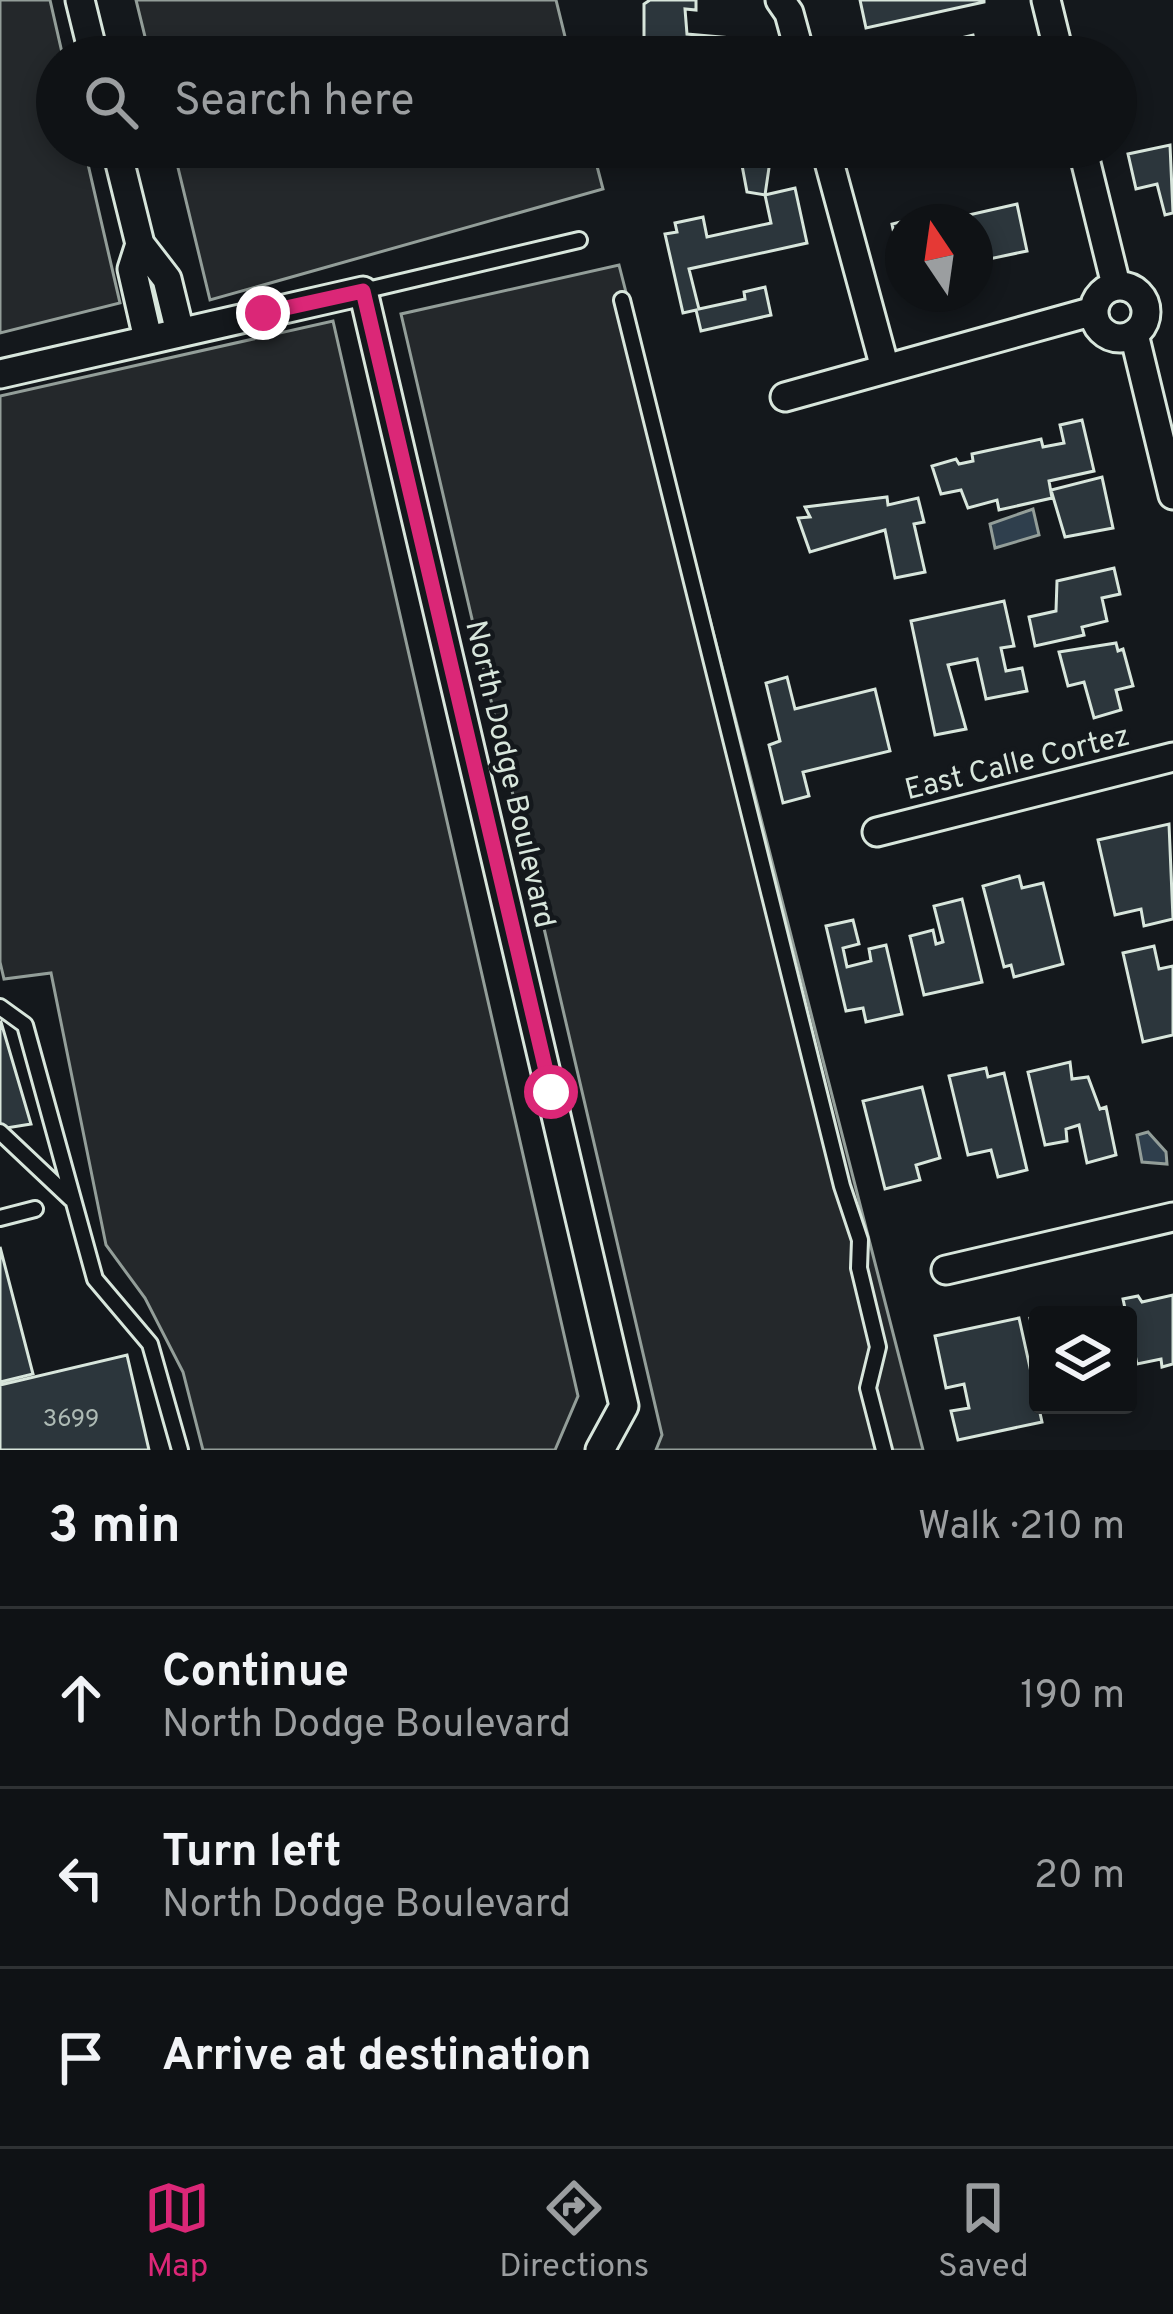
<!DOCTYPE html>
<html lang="en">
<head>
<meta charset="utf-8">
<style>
	body { margin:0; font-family:Overpass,sans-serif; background:#181b1e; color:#f1f3f6 }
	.controls { position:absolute; right:36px; bottom:36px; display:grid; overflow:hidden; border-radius:12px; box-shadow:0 6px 18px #0003 }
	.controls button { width:108px; height:108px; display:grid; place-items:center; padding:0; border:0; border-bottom:3px solid #2f3234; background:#0f1215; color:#f1f3f6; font:60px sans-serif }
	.compass { position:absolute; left:885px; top:204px; width:108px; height:108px; border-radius:50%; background:#0f1215; box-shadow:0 6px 18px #0003; rotate:347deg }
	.stop { position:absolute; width:36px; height:36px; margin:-27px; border:9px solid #db2777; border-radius:50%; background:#fff }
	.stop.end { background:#db2777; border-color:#fff; box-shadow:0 3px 12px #0008 }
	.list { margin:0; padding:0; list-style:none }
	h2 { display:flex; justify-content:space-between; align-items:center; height:156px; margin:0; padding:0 48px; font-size:51px }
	h2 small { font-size:39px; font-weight:400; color:#9b9ea0 }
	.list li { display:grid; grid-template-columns:78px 1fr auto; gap:36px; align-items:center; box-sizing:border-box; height:180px; padding:0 48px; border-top:3px solid #2f3234 }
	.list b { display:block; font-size:45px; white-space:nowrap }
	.list p { margin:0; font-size:39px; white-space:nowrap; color:#9b9ea0 }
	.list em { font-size:39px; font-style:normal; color:#9b9ea0 }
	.icon { flex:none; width:66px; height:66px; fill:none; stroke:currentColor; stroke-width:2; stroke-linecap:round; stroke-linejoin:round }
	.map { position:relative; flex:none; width:1173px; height:1450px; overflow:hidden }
	.search { position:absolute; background:#0f1215; box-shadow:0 6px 18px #0003; left:36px; right:36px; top:36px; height:132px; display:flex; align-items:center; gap:30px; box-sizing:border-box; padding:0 42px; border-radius:66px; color:#9b9ea0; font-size:45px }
	.sheet { height:696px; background:#0f1215 }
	nav { display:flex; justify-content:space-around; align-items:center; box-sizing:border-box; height:168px; border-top:3px solid #2f3234; background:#0f1215; font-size:33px; color:#9b9ea0 }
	nav a { display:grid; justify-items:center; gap:6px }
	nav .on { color:#db2777 }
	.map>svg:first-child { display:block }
	.parking { fill:#24282b; stroke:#939e99; stroke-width:3 }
	.water { fill:#2f3f4d; stroke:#939e99; stroke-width:3 }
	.building { fill:#2c363c; stroke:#d8e6dc; stroke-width:3 }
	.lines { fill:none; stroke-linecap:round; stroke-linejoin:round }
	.lane-casing { stroke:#d8e6dc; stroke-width:20 }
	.street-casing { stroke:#d8e6dc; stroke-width:33 }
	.lane { stroke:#14181c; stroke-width:14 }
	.street { stroke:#14181c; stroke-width:27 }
	.route { stroke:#db2777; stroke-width:15 }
	.labels { text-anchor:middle; stroke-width:9; stroke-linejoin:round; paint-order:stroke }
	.number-label { font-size:24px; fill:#adbab4 }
	.street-label { font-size:30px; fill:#d8e6dc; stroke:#14181c }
</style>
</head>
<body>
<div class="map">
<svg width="1173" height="1450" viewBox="0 0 1173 1450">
	<rect width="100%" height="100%" fill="#14181c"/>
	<path class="parking" d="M 0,0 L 50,0 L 63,57 L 57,57 L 57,147 L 84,147 L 120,303 L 0,333 Z
		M 136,0 L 556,0 L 570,57 L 150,57 Z
		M 173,147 L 592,147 L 603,189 L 210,300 Z
		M 619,265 L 923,1450 L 656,1450 L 662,1435 L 401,314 Z
		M 333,321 L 578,1396 L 555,1450 L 203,1450 L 183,1372 L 145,1298 L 106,1245 L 51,973 L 4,979 L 0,962 L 0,396 Z"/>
	<path class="water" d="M 1033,509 L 1039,535 L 995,548 L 990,524 Z
		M 1148,1132 L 1166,1152 L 1167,1164 L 1142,1162 L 1137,1135 Z"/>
	<path class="building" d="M 650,0 L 696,0 L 696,10 L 685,9 L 687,34 L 731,38 L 732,57 L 620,57 L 619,40 L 644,39 L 644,4 Z
		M 860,0 L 984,0 L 984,2 L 866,28 Z
		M 973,35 L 978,57 L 891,57 L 891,55 Z
		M 1170,145 L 1173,213 L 1165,215 L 1157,184 L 1136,189 L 1128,154 Z
		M 771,154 L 765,195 L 747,192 L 741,160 Z
		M 795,188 L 807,243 L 689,269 L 699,309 L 745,299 L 744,292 L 765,287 L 771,315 L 701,331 L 696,310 L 683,313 L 665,234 L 677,232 L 675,223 L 703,217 L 707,237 L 771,223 L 765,195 Z
		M 1017,204 L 1027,251 L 975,262 L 975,222 L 938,222 Z
		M 920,217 L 921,222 L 903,222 L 902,273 L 892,224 Z
		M 1082,420 L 1094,471 L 1049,481 L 1052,498 L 999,510 L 997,500 L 968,508 L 961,490 L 941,494 L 932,466 L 956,459 L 959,464 L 973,461 L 972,454 L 1041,439 L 1043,447 L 1064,443 L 1060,425 Z
		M 1102,477 L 1113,528 L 1065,537 L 1051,490 Z
		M 887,497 L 888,505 L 918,498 L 924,522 L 914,524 L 925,572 L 895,578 L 885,530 L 810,552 L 798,518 L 810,517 L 805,507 Z
		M 1114,568 L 1120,594 L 1102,598 L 1107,621 L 1082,627 L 1084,635 L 1035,646 L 1029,617 L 1056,611 L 1057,581 Z
		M 1004,601 L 1014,646 L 1001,648 L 1006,671 L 1022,668 L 1027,691 L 986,699 L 977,659 L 948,665 L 966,729 L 935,735 L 911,621 Z
		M 1116,643 L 1118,651 L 1123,649 L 1133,686 L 1116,690 L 1121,710 L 1094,718 L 1084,682 L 1068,686 L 1059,652 Z
		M 787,677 L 795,709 L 875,689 L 890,751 L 803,772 L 809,796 L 783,803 L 769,745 L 780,741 L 766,683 Z
		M 1169,824 L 1173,919 L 1144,926 L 1141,909 L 1115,915 L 1098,840 Z
		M 1019,876 L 1022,888 L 1043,883 L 1063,964 L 1014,977 L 1011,965 L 1004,967 L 983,886 Z
		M 962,899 L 982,982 L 924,995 L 910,936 L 933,930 L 936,944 L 943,942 L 934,906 Z
		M 853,920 L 859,944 L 843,948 L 847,967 L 871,961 L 869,949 L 886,945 L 902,1014 L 866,1022 L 863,1008 L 846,1011 L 826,926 Z
		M 1154,946 L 1159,969 L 1173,966 L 1173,1035 L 1143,1042 L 1123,953 Z
		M 1,1022 L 31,1124 L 0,1129 L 0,1023 Z
		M 1070,1062 L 1072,1079 L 1088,1077 L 1100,1109 L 1106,1107 L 1116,1155 L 1087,1163 L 1079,1125 L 1066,1129 L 1067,1141 L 1045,1145 L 1028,1072 Z
		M 986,1068 L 988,1077 L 1004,1073 L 1027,1170 L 998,1177 L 991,1150 L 968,1155 L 949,1076 Z
		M 922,1087 L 940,1158 L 916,1165 L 920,1180 L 885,1189 L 863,1101 Z
		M 0,1247 L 33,1374 L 0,1382 Z
		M 1173,1295 L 1173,1364 L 1162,1367 L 1161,1359 L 1137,1364 L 1123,1299 L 1138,1296 L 1142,1302 Z
		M 1038,1316 L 1038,1346 L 1036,1346 L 1030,1318 Z
		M 1019,1318 L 1042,1422 L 958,1440 L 951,1411 L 969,1408 L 964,1384 L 946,1388 L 935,1336 Z
		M 127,1355 L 149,1450 L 0,1450 L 0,1385 Z"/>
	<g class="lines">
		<g class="lane-casing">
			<path id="lane" d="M 363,291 L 579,240
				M 622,300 L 842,1186 L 860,1240 L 859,1268 L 878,1347 L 868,1388 L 884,1450
				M 0,1007 L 25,1025 L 95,1279 L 150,1344 L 180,1450
				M 0,1132 L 71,1199
				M 0,1218 L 35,1209"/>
		</g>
		<g class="street-casing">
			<path id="street" d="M 80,0 L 94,57
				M 780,0 L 789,13 L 801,57
				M 1046,0 L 1060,57
				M 116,147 L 140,244 L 167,279 L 180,332
				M 825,147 L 885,368
				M 1082,147 L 1116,285
				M 140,244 L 132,269 L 148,339
				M1094 312a26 26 0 1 1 52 0a26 26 0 1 1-52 0Z
				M 1134,334 L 1173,495
				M 0,374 L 363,291 L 624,1406 L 600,1450
				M 785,397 L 1094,311
				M 877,832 L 1173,757
				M 946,1270 L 1173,1217"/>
		</g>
		<use href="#lane" class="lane"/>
		<use href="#street" class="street"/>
	</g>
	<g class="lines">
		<path class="route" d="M 263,313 L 363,291 L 551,1092"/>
	</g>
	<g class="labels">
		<g class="number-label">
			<text x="71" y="1426">3699</text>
		</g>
		<g class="street-label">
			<text transform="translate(1017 762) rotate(-14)" y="10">East Calle Cortez</text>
			<text transform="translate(511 774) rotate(77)" y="10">North Dodge Boulevard</text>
		</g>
	</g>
</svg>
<div class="controls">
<button><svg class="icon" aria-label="layers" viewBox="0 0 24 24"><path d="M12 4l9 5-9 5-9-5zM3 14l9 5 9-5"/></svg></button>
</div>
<svg class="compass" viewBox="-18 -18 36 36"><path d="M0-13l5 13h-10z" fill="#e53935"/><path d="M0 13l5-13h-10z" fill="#9b9ea0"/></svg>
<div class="stop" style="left:551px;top:1092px"></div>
<div class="stop end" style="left:263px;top:313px"></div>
<div class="search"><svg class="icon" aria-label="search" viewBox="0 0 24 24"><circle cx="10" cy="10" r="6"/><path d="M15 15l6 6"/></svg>Search here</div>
</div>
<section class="sheet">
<h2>3 min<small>Walk · 210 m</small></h2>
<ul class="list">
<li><svg class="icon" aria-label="ahead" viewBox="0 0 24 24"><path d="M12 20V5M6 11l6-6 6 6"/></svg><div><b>Continue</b><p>North Dodge Boulevard</p></div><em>190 m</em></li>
<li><svg class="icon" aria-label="left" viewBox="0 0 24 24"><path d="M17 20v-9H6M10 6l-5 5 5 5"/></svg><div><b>Turn left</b><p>North Dodge Boulevard</p></div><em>20 m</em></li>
<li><svg class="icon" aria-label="arrive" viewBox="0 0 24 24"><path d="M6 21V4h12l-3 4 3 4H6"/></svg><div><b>Arrive at destination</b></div></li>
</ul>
</section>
<nav>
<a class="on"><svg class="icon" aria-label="map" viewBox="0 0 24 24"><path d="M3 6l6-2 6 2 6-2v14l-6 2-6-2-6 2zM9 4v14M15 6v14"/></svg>Map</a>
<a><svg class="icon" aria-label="directions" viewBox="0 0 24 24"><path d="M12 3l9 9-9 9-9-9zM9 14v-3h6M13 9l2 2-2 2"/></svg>Directions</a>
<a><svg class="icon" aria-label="saved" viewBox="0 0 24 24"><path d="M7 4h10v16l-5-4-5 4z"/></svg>Saved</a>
</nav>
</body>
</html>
